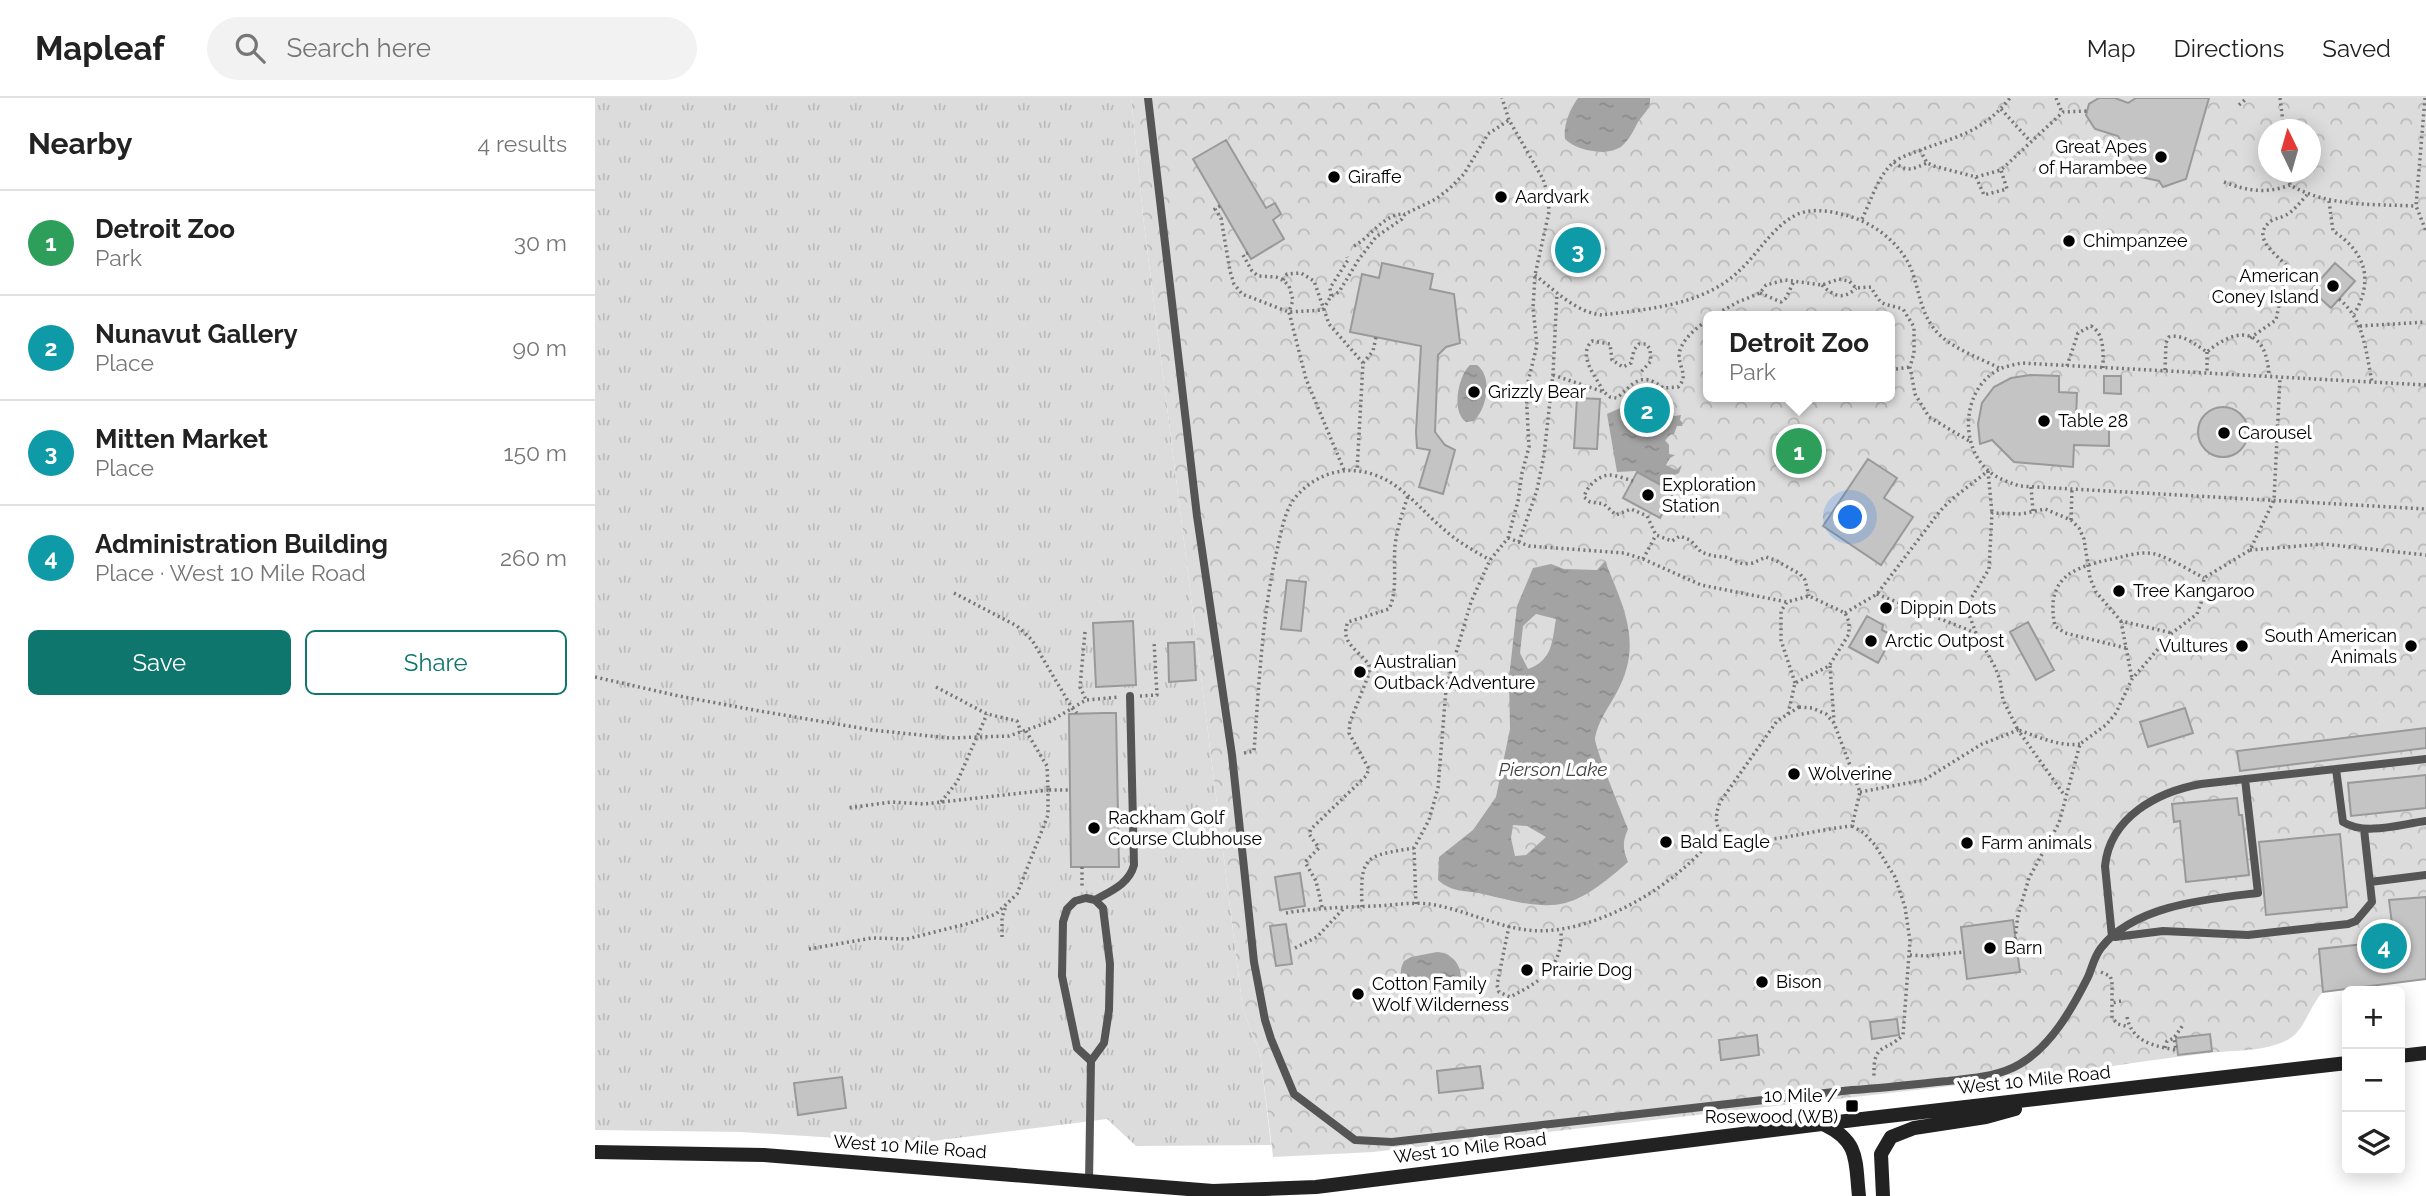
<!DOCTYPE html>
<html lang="en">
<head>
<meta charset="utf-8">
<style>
	body { margin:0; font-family:Raleway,sans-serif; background:#f2f2f2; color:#222 }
	.controls { position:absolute; right:21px; bottom:21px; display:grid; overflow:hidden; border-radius:10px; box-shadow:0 4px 18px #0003 }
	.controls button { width:63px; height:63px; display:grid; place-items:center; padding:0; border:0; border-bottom:2px solid #e0e0e0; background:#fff; color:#222; font:35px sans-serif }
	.compass { position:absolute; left:1663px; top:21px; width:63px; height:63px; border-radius:50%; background:#fff; box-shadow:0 4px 18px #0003; rotate:355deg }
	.you { position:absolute; left:1256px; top:420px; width:24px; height:24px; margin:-18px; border:5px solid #fff; border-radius:50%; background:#1a73e8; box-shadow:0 0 0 10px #1a73e833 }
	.badge { display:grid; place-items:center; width:46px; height:46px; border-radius:50%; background:#0f766e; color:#fff; font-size:23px; font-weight:700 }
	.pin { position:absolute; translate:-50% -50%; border:4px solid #fff; box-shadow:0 2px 7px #0006 }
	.popup { position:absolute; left:1108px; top:213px; width:192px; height:91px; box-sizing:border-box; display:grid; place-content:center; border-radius:10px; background:#fff; filter:drop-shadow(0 2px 5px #0005); font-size:23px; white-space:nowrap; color:#767676 }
	.popup b { font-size:26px; color:#222 }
	.popup::after { content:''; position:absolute; left:50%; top:100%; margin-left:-14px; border:14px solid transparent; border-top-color:#fff }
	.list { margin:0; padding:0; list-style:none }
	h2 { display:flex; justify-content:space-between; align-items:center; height:91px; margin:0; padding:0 28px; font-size:30px }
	h2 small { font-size:23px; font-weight:400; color:#767676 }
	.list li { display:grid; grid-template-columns:46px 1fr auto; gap:21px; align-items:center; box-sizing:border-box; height:105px; padding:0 28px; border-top:2px solid #e0e0e0 }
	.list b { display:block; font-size:26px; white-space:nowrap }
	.list p { margin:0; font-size:23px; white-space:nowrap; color:#767676 }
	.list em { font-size:23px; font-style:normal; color:#767676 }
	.actions { display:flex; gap:14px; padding:21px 28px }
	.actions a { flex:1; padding:16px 0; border:2px solid #0f766e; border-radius:10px; text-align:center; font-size:24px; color:#0f766e }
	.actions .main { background:#0f766e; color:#fff }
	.icon { flex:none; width:38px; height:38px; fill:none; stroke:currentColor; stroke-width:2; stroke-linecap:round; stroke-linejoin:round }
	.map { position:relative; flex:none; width:1831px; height:1098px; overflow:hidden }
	header { display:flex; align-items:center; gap:42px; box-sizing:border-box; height:98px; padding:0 35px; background:#fff; border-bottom:2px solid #e0e0e0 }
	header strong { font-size:33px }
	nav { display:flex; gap:38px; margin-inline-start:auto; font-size:24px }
	.search { width:490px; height:63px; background:#f2f2f2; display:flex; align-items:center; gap:18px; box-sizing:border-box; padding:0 24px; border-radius:38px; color:#767676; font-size:26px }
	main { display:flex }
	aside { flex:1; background:#fff }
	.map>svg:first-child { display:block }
	.grass { fill:url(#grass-tufts) }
	.forest { fill:url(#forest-crowns); fill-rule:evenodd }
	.water { fill:url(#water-ripples); fill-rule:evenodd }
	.building { fill:#c4c4c4; stroke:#999; stroke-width:2 }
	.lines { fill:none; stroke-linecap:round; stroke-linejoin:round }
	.path { stroke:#777; stroke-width:3.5; stroke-dasharray:2 3.5; stroke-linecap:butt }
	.service { stroke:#555; stroke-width:8 }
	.secondary { stroke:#222; stroke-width:14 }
	.poi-dot { fill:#000; stroke:#fff; stroke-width:2.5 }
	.labels { text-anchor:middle; stroke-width:7; stroke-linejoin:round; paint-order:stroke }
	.poi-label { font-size:18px; fill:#000; stroke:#fff; text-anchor:start }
	.street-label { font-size:18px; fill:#000; stroke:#fff }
	.water-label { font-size:19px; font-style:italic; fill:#444; stroke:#fff }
</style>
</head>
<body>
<header>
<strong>Mapleaf</strong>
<div class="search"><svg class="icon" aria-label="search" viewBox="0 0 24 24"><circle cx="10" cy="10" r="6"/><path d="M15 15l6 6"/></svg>Search here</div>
<nav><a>Map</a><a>Directions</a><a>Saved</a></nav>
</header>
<main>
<aside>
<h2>Nearby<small>4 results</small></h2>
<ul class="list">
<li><span class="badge" style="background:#2e9e5b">1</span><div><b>Detroit Zoo</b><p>Park</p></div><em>30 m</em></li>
<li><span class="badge" style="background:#0f9aa8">2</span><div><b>Nunavut Gallery</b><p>Place</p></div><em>90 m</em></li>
<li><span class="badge" style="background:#0f9aa8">3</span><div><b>Mitten Market</b><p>Place</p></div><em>150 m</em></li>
<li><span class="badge" style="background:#0f9aa8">4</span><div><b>Administration Building</b><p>Place · West 10 Mile Road</p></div><em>260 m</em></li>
</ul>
<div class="actions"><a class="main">Save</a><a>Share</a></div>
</aside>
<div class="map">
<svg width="1831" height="1098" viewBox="0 0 1831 1098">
	<defs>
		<pattern id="grass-tufts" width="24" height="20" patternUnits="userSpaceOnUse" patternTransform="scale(1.75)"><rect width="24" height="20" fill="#dcdcdc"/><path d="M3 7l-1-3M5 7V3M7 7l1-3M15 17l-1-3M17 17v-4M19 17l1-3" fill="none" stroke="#bbb"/></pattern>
		<pattern id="forest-crowns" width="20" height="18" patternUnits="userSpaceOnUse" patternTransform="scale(1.75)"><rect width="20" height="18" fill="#dcdcdc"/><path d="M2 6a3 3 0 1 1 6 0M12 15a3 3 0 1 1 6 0" fill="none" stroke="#bbb"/></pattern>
		<pattern id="water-ripples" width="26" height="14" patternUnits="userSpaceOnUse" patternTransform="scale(1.75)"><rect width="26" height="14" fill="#a3a3a3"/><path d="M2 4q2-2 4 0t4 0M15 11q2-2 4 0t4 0" fill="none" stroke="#8b8b8b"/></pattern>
	</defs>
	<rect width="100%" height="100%" fill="#fff"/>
	<path class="grass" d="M 0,0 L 536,0 L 549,126 L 648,912 L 665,954 L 676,1047 L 541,1048 L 512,1021 L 322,1045 L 146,1034 L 0,1032 Z"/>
	<path class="forest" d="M 536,0 L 1831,0 L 1831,881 L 1728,894 C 1714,908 1710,932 1694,941 C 1672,954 1639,952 1614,955 C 1571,960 1528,966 1486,973 L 778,1054 L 678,1059 L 665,954 L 648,912 L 549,126 ZM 1674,32 L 1716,32 L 1716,74 L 1674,74 ZM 1113,218 L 1295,218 L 1295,299 L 1113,299 Z"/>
	<path class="water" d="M 983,0 L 1055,0 C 1056,11 1049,15 1043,24 C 1039,32 1034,42 1027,48 C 1013,59 982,53 970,41 C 968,27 975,11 983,0 Z
		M 882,267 C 898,279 892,310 879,323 L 871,324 C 856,314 863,278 875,267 Z
		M 1030,308 L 1033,314 L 1046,320 L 1047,330 L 1064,328 L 1072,318 L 1071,314 L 1080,318 L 1086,317 L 1085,322 L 1088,325 L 1087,328 L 1082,328 L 1079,336 L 1076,336 L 1070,342 L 1074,347 L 1074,356 L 1080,357 L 1075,360 L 1071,367 L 1081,372 L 1087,367 L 1084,375 L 1075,379 L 1075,382 L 1083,384 L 1086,391 L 1084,394 L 1079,394 L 1041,373 L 1022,374 L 1012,316 Z
		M 1010,463 C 1028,508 1048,544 1023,592 C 1015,608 1003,622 1000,640 C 999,648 1028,718 1033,731 C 1027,744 1028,752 1033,764 C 975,815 961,814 888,796 C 869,792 858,795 843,782 L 844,759 L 878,732 L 901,699 L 915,631 L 914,580 L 922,508 L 938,470 L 956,466 L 969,471 L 1002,472 ZM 941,516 L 961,521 C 957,543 958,562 933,571 L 925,555 L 928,528 ZM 918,727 L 932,728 L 951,739 L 931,757 L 920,758 L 916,740 Z
		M 842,854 C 857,855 867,867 866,882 C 845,905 792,896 809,863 L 816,859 Z"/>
	<path class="building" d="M 1504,0 L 1520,0 L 1533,5 L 1541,0 L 1614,0 L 1591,81 L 1568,89 L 1564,83 L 1546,79 L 1523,38 L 1500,31 L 1491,17 L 1494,6 Z
		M 631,42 L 671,110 L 680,105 L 686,116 L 678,122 L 689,141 L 656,161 L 598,61 Z
		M 978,127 L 1008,149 L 988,177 L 958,156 Z
		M 787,165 L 838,176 L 835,191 L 859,196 L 865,245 L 851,249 L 843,257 L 840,334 L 850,347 L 860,352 L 848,396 L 824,389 L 835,352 L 822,350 L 821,334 L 826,248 L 755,234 L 767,176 L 784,180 Z
		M 1740,165 L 1760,183 L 1736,210 L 1716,192 Z
		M 1435,277 L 1464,278 L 1464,294 L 1482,295 L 1481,320 L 1514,321 L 1514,348 L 1479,347 L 1478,369 L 1419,364 L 1397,342 L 1385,346 L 1383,326 L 1387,305 L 1399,289 L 1416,280 Z
		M 1509,278 L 1526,278 L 1526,296 L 1509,295 Z
		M 1056,296 L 1066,299 L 1071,310 L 1072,318 L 1064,328 L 1046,330 L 1046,323 L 1033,314 L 1030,308 L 1031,298 Z
		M 982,300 L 1005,301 L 1002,351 L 979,350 Z
		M1603 334a25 25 0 1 1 50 0a25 25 0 1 1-50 0Z
		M 1273,361 L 1302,380 L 1289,400 L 1318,419 L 1286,467 L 1228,428 Z
		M 1042,374 L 1079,394 L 1065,420 L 1028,400 Z
		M 692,482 L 711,484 L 706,533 L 686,531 Z
		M 1272,518 L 1288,527 L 1287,532 L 1298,538 L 1283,565 L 1254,549 Z
		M 538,523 L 541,587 L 501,589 L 498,525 Z
		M 1433,524 L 1459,572 L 1441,582 L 1415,534 Z
		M 599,544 L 601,582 L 574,584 L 573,545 Z
		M 1590,610 L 1598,635 L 1553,649 L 1545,624 Z
		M 508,615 L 521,615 L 524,769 L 476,769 L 474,616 Z
		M 1831,630 L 1831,650 L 1645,673 L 1642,653 Z
		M 1831,677 L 1831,710 L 1756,718 L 1753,685 Z
		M 1642,700 L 1644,717 L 1647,717 L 1654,777 L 1591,784 L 1585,723 L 1579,724 L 1577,706 Z
		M 1745,736 L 1752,809 L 1671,817 L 1664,744 Z
		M 705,775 L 710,808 L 685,812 L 680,779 Z
		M 1831,799 L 1831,881 L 1728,894 L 1724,851 L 1769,846 L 1768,836 L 1798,834 L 1794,802 Z
		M 1418,822 L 1425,874 L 1372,881 L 1366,829 Z
		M 691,826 L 697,866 L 681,868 L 675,828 Z
		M 1302,921 L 1304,937 L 1277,941 L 1275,924 Z
		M 1615,936 L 1617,953 L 1583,957 L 1581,940 Z
		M 1162,937 L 1164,957 L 1126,962 L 1124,942 Z
		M 885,968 L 888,990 L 844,995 L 842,973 Z
		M 247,979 L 251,1010 L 203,1017 L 199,985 Z"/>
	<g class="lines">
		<path class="path" d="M 1461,0 L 1467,14
			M 1685,0 L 1689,32
			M 1830,0 L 1821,108 L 1831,133
			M 1644,7 L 1652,0
			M 1406,11 L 1435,43
			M 1325,52 L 1332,65 L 1339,68 L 1381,79 L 1406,72 L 1468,14 L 1493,13
			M 1299,64 C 1312,75 1318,71 1332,65
			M 1693,74 L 1695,87 C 1733,109 1778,106 1821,108
			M 1381,79 L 1389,97 L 1412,91 L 1406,72
			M 1629,84 C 1652,93 1671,96 1695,87
			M 1734,103 L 1738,133 C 1771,154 1779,183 1759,216
			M 625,108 L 620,111 L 626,120 L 635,173 L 639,186 L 647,196 L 694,214 L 728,212 L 736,198 L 744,194 L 764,161 L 781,139 L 807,121 L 810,116 L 841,101 L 855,90 L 869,76 L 893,36 L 914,22
			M 1267,121 C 1276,103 1283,77 1299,64 C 1307,58 1318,55 1328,51 C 1367,37 1388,33 1415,0
			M 759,148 C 776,139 789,115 810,116
			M 653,155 L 648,157 L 657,173 L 663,178 L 681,179 L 688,182 L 694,188 L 698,202 L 694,214 L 711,281 L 749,372
			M 940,177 C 959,192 982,215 1007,217 C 1054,211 1111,207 1146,171 C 1165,153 1179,127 1203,116 C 1218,110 1235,113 1250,117 C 1278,124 1306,145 1317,173 C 1324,193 1326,215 1340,232 C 1355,250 1383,259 1404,270
			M 688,182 L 692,176 L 706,175 L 719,183 L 734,226 L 768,265 L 762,373
			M 1227,187 C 1239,199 1249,202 1261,190
			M 1165,195 L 1186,204 L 1191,200 L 1199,183
			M 736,198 L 735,190 L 753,162 L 752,159
			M 1744,201 C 1769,221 1771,254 1777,284
			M 1118,218 L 1143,204 L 1165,195 L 1171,187 L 1190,182 L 1227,187 L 1244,181 L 1254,183 L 1261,190 L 1276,189 C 1287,210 1289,205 1308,211 L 1319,229 L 1319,255 L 1315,269 L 1320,296 L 1334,319 L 1376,344
			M 1765,228 L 1831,224
			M 1655,240 L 1681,222 L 1692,168 C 1680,155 1655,139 1676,123 C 1681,120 1686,120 1691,117 C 1699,113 1706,103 1712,97
			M 1612,254 L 1612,275
			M 768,265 L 778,253 L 781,239
			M 1472,268 L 1483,235 L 1496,228 C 1510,236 1508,255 1508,270
			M 1301,271 L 1315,269
			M 1570,272 L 1571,245 L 1574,239 C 1587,235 1601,247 1612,254 C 1645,226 1672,232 1674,278
			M 958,277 L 1009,294 L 1015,299 L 1022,300 C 1038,286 1046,272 1068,290 L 1083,289 C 1094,278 1084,270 1084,257 C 1085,243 1102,229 1113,222
			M 1831,287 L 1426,265 C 1419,267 1411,268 1405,271 C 1367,289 1363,349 1395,374 C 1403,381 1414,384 1424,388 L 1831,411
			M 1008,293 C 1001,278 982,258 997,243 L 1015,246 L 1017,262 L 1028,269 L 1036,265 L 1039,252 L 1044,246 L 1051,246 L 1055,251 L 1056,263 L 1045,275
			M 1393,373 L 1397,415
			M 1038,383 C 1031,381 1021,377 1014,377 C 1003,378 992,388 989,399 L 995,404 L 1009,406 L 1021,417 L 1036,411 L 1052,418 L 1061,437 L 1077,443 L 1085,438 L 1095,442 L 1106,454 L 1118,458 L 1130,459 L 1148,466 L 1158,465 L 1171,459 L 1180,462 L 1205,476 L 1210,482 L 1214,498
			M 1436,389 L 1438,413
			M 1476,422 L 1477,391
			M 913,440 L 934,448 L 1029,455 L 1048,461 L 1106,487 L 1192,504
			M 924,444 L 942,392 L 949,357 L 958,276 L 962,195
			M 1655,452 L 1728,446 L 1831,457
			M 1048,461 L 1061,437
			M 359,495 L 422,528 L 437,542 L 477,610 L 482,615
			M 1282,496 L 1381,535
			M 1250,515 L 1282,496 L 1345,413 L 1357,401 L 1393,373
			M 1526,523 L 1537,581
			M 490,534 L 485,589 L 491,602
			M 1531,550 L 1470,535 L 1460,528 C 1449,477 1482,468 1522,460 C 1534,457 1548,453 1560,456 C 1577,461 1594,472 1609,480
			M 1235,568 L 1239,623
			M 0,579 L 84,598 L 159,612 L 277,632 L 355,640 L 414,638 L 454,624 L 491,602 L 524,599
			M 341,589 L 392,616 L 422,623 L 426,634
			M 545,598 L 562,597 L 559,543
			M 1204,609 L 1217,610 L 1231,616 L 1239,625 L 1265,694 L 1257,728 C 1216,732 1173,747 1132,742 C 1120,730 1119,720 1125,704 L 1182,623 Z
			M 1193,616 L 1200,585 L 1234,568 L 1254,536 L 1254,524 L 1250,515 L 1214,498 L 1192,504 L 1186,513 L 1186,542 L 1200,585
			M 431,633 L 452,668 L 453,692 L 475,692
			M 1485,646 C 1464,649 1442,638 1423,632 L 1408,602 L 1405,582 L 1400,569 L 1381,535 L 1373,514 L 1375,502 L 1394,471 L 1397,415 L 1426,416 L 1450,411 L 1476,422 L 1484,430 L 1489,441 L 1495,480 L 1501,494 L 1526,523 L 1577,535
			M 649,655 L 659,653 C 664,586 667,518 682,452 C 686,435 689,415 699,401 C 719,376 750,366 780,377 C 809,387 828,415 851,433 C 864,445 880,453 895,462
			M 1265,694 L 1329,682 L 1387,646 L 1423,632 L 1470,698
			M 346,704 L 362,684 L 392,616
			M 1257,728 L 1269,735 L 1280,747 L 1300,779 L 1310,809 L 1315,843 L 1308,937 C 1290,955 1278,944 1279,978
			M 487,769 L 487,788
			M 821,806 L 819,750 L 834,722 L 843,690 L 851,591 L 854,579 L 876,504 L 895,462 L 913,440 L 923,403 L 927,375 L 934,349 L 931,292 L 942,247 L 938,210 L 940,177 L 954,114 L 953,97 L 948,81 L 914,22 L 907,0
			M 727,809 L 721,783 L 710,764 L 724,750 L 714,736 L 716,731 L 771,678 L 774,671 L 754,635 L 755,624 L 774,576 L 774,567 C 764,552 744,545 753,524 L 794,511 C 803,492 798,469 800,448 C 802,431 807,415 813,398
			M 767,809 C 765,757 770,758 819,750
			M 691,815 C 721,810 751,809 781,808 C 798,807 817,804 834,806 C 868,811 899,828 932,832 C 997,840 1087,785 1123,733
			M 914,828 L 902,887 L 904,894 L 915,899 C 946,883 968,870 966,832
			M 407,839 L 407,819 L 411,808
			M 1420,841 L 1423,817 L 1434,780 L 1464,725 L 1485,646 L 1511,627 L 1521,615 L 1537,581 L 1577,535 L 1602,516 L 1606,505 L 1609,480 L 1655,452 L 1679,402 L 1685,279
			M 700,850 L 722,839 L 750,809
			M 214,851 L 277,840 L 312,841 L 375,825 L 401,816 L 422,796 L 453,717 L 453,692 L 329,706 L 297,704 L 253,710
			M 1315,857 L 1331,858 L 1369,854
			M 1506,874 L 1515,878 L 1517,883 L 1517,905
			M 1526,903 L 1517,905 L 1517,920 L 1523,926 L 1534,929
			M 1532,919 C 1537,944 1559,948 1581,952 L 1579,940 L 1588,927
			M 1570,950 L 1572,943 L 1579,940"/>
		<path class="service" d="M 553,0 L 602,418 L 637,657 L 659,864 L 670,922 L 676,941 L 699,996 L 760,1042 L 797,1044 L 1257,992 C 1289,990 1321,986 1353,983 C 1377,980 1403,979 1425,966 C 1456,948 1477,911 1493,879 C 1497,870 1499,859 1506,850 C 1539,807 1613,801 1663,795 L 1650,681
			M 1741,671 L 1748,724 C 1770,738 1806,726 1831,723
			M 1775,784 L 1831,777
			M 500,802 C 516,793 534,786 539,767 L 535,598
			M 1517,839 L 1510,768 C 1515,719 1562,694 1606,686 L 1831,661
			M 1520,839 L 1568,833 L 1653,837 L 1753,826 L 1761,823 L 1777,804 L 1769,731
			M 494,1084 L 496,963 L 509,945 L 514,912 L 515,866 L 508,810 L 500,802 L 491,800 L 480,803 L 472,811 L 468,824 L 467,878 L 482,950 L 496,963"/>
		<path class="secondary" d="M 1805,958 L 1831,955
			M 1230,1027 C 1265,1044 1260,1063 1264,1098
			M 0,1054 L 169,1057 L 618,1093 L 721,1089 L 1267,1021 L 1752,965
			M 1288,1098 L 1286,1056 L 1296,1039 L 1319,1030 L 1391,1019 L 1420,1011"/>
	</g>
	<g class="poi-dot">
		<circle cx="1566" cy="59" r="7"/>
		<circle cx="739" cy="79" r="7"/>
		<circle cx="906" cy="99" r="7"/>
		<circle cx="1474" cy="143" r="7"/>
		<circle cx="1738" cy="188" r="7"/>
		<circle cx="879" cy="294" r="7"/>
		<circle cx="1449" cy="323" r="7"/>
		<circle cx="1629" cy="335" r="7"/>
		<circle cx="1053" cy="397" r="7"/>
		<circle cx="1524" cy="493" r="7"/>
		<circle cx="1291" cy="510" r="7"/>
		<circle cx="1276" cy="543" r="7"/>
		<circle cx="1647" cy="548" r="7"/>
		<circle cx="1816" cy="548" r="7"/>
		<circle cx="765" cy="574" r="7"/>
		<circle cx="1199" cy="676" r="7"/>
		<circle cx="499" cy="730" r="7"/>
		<circle cx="1071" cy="744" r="7"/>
		<circle cx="1372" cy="745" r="7"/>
		<circle cx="1395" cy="850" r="7"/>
		<circle cx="932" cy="872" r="7"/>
		<circle cx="1167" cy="884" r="7"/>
		<circle cx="763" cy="896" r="7"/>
		<rect x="1250" y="1001" width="14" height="14" rx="3.5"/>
	</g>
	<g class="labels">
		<g class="poi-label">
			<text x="1552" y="55" text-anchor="end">Great Apes<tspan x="1552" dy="21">of Harambee</tspan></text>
			<text x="753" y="85">Giraffe</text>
			<text x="920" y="105">Aardvark</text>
			<text x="1488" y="149">Chimpanzee</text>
			<text x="1724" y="184" text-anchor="end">American<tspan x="1724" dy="21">Coney Island</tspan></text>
			<text x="893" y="300">Grizzly Bear</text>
			<text x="1463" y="329">Table 28</text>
			<text x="1643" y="341">Carousel</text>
			<text x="1067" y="393">Exploration<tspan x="1067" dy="21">Station</tspan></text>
			<text x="1538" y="499">Tree Kangaroo</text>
			<text x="1305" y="516">Dippin Dots</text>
			<text x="1802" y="544" text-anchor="end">South American<tspan x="1802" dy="21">Animals</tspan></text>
			<text x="1290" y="549">Arctic Outpost</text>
			<text x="1633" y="554" text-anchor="end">Vultures</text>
			<text x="779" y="570">Australian<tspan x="779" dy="21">Outback Adventure</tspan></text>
			<text x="1213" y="682">Wolverine</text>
			<text x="513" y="726">Rackham Golf<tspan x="513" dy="21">Course Clubhouse</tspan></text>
			<text x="1085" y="750">Bald Eagle</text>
			<text x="1386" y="751">Farm animals</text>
			<text x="1409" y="856">Barn</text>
			<text x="946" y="878">Prairie Dog</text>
			<text x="1181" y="890">Bison</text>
			<text x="777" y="892">Cotton Family<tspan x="777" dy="21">Wolf Wilderness</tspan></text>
			<text x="1243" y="1004" text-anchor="end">10 Mile /<tspan x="1243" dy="21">Rosewood (WB)</tspan></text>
		</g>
		<g class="street-label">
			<text transform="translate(1439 982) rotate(-6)" y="6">West 10 Mile Road</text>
			<text transform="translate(315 1049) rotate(4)" y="6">West 10 Mile Road</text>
			<text transform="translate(875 1050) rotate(-7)" y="6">West 10 Mile Road</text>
		</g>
		<g class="water-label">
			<text x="958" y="678">Pierson Lake</text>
		</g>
	</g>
</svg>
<div class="controls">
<button>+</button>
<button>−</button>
<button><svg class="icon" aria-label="layers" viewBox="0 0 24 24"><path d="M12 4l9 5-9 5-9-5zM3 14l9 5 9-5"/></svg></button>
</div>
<svg class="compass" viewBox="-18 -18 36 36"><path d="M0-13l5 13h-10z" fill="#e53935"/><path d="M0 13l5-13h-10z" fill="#767676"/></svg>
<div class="you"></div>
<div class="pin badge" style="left:1204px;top:353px;background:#2e9e5b">1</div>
<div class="popup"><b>Detroit Zoo</b>Park</div>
<div class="pin badge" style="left:1052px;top:312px;background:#0f9aa8">2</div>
<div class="pin badge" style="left:983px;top:152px;background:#0f9aa8">3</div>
<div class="pin badge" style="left:1789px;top:848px;background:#0f9aa8">4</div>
</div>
</main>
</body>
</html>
